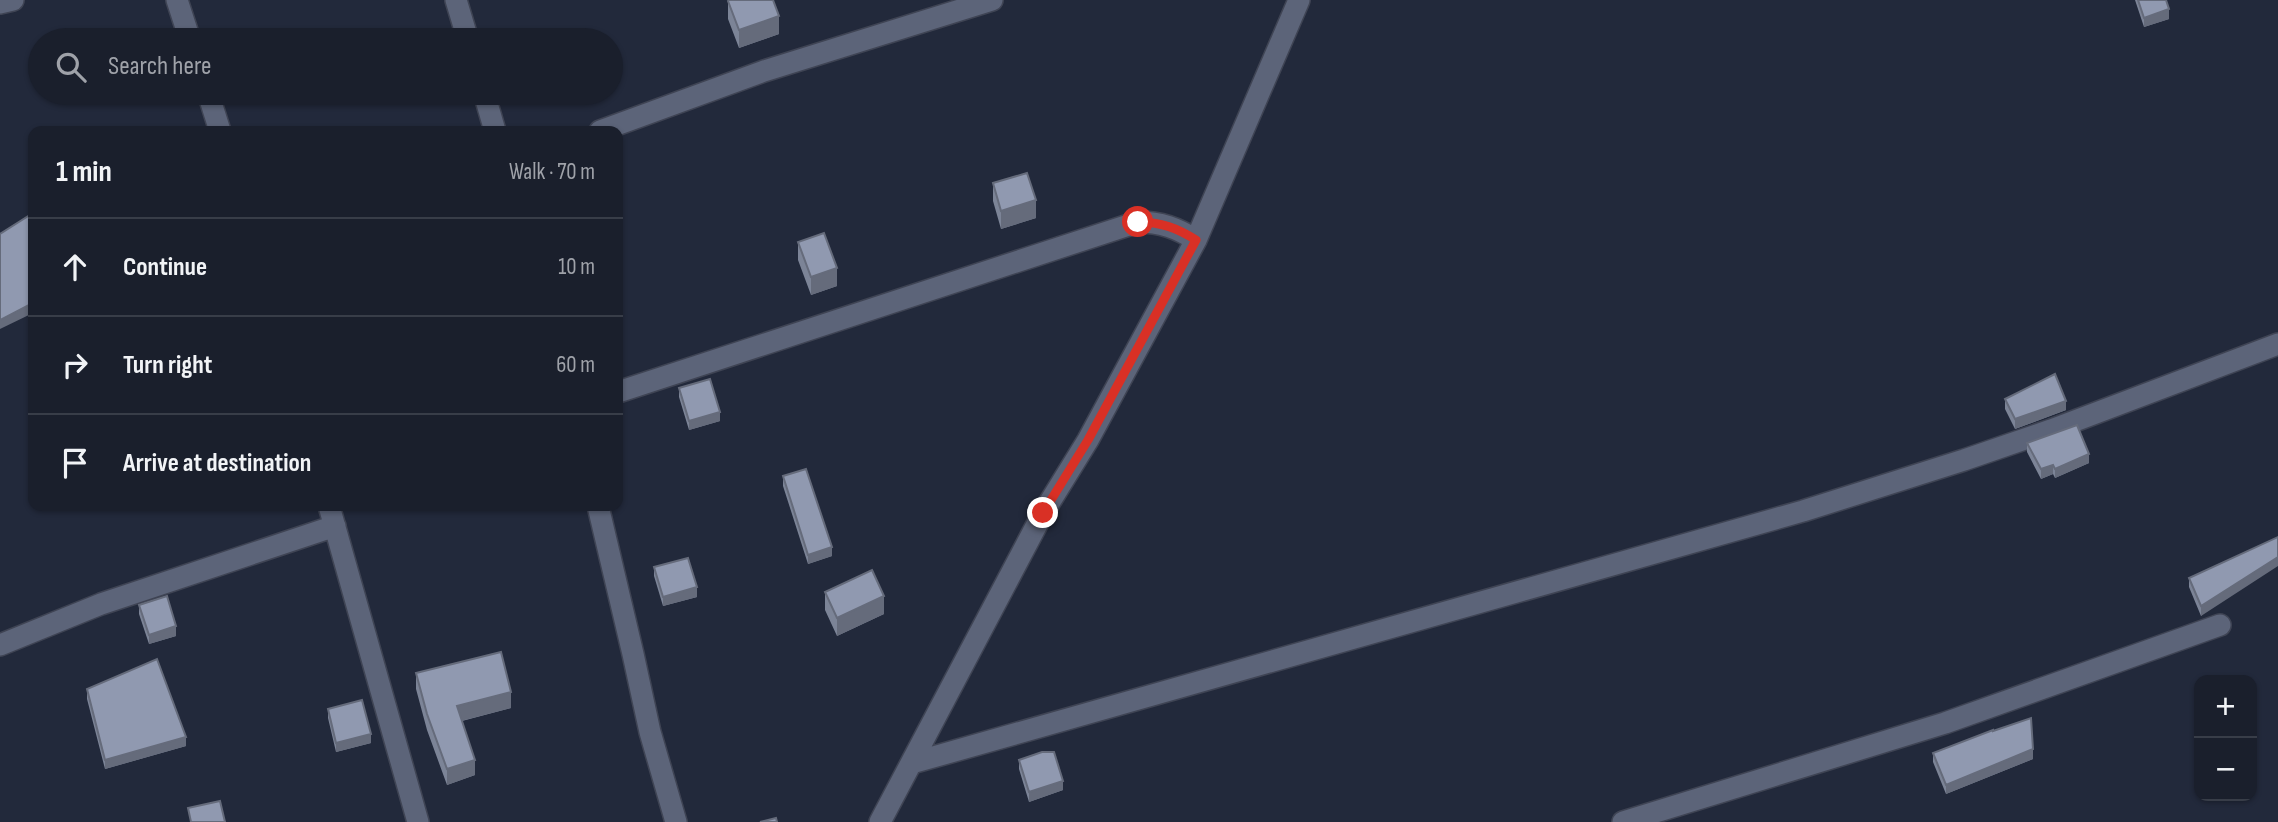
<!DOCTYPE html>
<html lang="en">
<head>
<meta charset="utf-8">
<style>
	body { margin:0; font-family:"Sofia Sans Condensed",sans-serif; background:#232734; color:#f1f3f6 }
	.controls { position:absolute; right:21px; bottom:21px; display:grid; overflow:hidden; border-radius:14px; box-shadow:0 2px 5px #0004 }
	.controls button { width:63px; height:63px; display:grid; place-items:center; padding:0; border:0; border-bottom:2px solid #383d48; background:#1a1f2c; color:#f1f3f6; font:35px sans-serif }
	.stop { position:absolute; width:21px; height:21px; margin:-16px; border:5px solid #d93025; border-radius:50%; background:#fff }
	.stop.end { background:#d93025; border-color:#fff; box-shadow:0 2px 7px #0008 }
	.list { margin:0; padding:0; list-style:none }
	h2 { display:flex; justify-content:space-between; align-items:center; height:91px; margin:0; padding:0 28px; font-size:30px }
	h2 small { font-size:23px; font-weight:400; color:#9fa2a9 }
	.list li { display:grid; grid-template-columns:46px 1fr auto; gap:21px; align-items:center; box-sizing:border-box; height:98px; padding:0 28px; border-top:2px solid #383d48 }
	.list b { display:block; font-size:26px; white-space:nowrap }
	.list em { font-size:23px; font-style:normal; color:#9fa2a9 }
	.icon { flex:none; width:38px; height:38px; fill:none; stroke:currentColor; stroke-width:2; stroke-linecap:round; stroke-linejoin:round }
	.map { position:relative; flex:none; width:2278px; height:822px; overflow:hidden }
	.search { position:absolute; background:#1a1f2c; box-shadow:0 2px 5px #0004; left:28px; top:28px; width:595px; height:77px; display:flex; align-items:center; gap:18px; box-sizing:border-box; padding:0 24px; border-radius:38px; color:#9fa2a9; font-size:26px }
	.panel { position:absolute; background:#1a1f2c; box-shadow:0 2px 5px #0004; left:28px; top:126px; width:595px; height:385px; border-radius:14px }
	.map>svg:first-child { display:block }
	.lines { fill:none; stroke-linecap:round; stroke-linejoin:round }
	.minor-casing { stroke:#3f4454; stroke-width:24 }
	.minor { stroke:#5c6479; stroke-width:21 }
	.wall { fill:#7c8497 }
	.shaded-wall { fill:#656b7b }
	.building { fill:#9099b0; stroke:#656b7b; stroke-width:2 }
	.route { stroke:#d93025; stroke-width:9 }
</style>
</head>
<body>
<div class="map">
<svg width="2278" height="822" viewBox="0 0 2278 822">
	<rect width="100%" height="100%" fill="#22293b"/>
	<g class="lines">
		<g class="minor-casing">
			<path id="minor" d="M 177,0 L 190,40
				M 456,0 L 468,40
				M 0,3 L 13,0
				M 208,93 L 220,131
				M 484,93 L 495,131
				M 600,131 L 764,71 L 992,0
				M 618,392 L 1138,222 C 1161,222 1177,228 1196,240
				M 329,506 L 418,822
				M 598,506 L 633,654 L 650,732 L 676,822
				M 0,645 L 101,604 L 335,526
				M 912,763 L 1803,511 L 1964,460 L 2051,430 L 2278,344
				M 880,822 L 1043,513 L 1088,440 L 1196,240 L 1299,0
				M 1623,822 L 1945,723 L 2220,625"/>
		</g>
		<use href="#minor" class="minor"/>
	</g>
	<path class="wall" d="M 2135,0 L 2166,0 L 2169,19 L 2144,27 Z
		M 728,1 L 779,34 L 739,48 L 728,19 Z
		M 993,183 L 1036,218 L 1001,229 L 993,201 Z
		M 798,242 L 837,286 L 811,295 L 798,260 Z
		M 679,388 L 720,421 L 689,430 L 679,397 Z
		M 2005,399 L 2066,410 L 2015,429 L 2005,409 Z
		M 2027,443 L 2089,463 L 2055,478 L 2053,474 L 2041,479 L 2027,452 Z
		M 783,476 L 832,556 L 808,564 L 783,486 Z
		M 2278,537 L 2201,616 L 2189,587 L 2189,578 Z
		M 654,567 L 697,597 L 663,606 L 654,576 Z
		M 825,592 L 884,614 L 837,636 L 825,610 Z
		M 139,605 L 176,636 L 149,644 L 139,614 Z
		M 416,673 L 511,708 L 462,721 L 475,775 L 447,785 L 427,730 L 416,689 Z
		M 87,689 L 186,746 L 105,769 L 87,699 Z
		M 328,709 L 371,743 L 336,752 L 328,718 Z
		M 1933,753 L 2033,759 L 1946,794 L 1933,762 Z
		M 1019,760 L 1063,790 L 1029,802 L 1019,769 Z"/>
	<path class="shaded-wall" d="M 2169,9 L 2169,19 L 2144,27 L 2144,18 Z
		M 779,16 L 779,34 L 739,48 L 739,30 Z
		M 1036,200 L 1036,218 L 1001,229 L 1001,211 Z
		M 837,268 L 837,286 L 811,295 L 811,277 Z
		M 33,303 L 33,313 L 0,329 L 0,320 Z
		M 2066,401 L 2066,410 L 2015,429 L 2015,419 Z
		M 720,412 L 720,421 L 689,430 L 689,421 Z
		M 2089,454 L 2089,463 L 2055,478 L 2055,469 Z
		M 2053,465 L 2053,474 L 2041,479 L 2041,469 Z
		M 832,547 L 832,556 L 808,564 L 808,555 Z
		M 2278,557 L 2278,566 L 2201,616 L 2201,606 Z
		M 697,587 L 697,597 L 663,606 L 663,597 Z
		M 884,596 L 884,614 L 837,636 L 837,618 Z
		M 176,626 L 176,636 L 149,644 L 149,635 Z
		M 511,692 L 511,708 L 457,722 L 457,706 Z
		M 371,734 L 371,743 L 336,752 L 336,743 Z
		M 186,737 L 186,746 L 105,769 L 105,760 Z
		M 2033,749 L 2033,759 L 1946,794 L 1946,785 Z
		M 475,760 L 475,775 L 447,785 L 447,769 Z
		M 1063,781 L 1063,790 L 1029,802 L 1029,792 Z"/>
	<path class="building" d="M 729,0 L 773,0 L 779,16 L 739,30 L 728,1 Z
		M 2138,0 L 2166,0 L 2169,9 L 2144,18 Z
		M 1027,173 L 1036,200 L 1001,211 L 993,183 Z
		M 33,213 L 33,303 L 0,320 L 0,234 Z
		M 824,233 L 837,268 L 811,277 L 798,242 Z
		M 2055,374 L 2066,401 L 2015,419 L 2005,399 Z
		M 710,379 L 720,412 L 689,421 L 679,388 Z
		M 2077,425 L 2089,454 L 2055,469 L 2053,465 L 2041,469 L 2027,443 Z
		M 806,469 L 832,547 L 808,555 L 783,476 Z
		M 2278,537 L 2278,557 L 2201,606 L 2189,578 Z
		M 688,558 L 697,587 L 663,597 L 654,567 Z
		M 872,570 L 884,596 L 837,618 L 825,592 Z
		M 167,596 L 176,626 L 149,635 L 139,605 Z
		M 501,652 L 511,692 L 457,706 L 475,760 L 447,769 L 427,714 L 416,673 Z
		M 157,659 L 186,737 L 105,760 L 87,689 Z
		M 362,700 L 371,734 L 336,743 L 328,709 Z
		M 2031,718 L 2033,749 L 1946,785 L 1933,753 L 1993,730 L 1993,731 Z
		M 1042,752 L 1054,752 L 1063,781 L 1029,792 L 1019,760 Z
		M 220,801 L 225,822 L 191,822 L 188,808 Z
		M 776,818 L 777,822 L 760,822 Z"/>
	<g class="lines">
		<path class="route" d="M 1043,513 L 1088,440 L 1196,240 C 1177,228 1161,222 1138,222"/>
	</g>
</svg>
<div class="controls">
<button>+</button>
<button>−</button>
</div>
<div class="stop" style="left:1138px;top:222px"></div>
<div class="stop end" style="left:1043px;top:513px"></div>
<div class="search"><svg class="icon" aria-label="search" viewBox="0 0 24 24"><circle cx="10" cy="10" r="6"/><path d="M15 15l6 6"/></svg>Search here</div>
<section class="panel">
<h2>1 min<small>Walk · 70 m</small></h2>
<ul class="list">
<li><svg class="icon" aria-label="ahead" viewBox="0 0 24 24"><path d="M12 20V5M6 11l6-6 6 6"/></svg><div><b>Continue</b></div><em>10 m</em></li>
<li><svg class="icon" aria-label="right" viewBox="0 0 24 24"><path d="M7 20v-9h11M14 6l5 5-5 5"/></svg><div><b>Turn right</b></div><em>60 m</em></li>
<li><svg class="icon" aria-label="arrive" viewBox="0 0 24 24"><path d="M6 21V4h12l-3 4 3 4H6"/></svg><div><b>Arrive at destination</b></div></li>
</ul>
</section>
</div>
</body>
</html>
